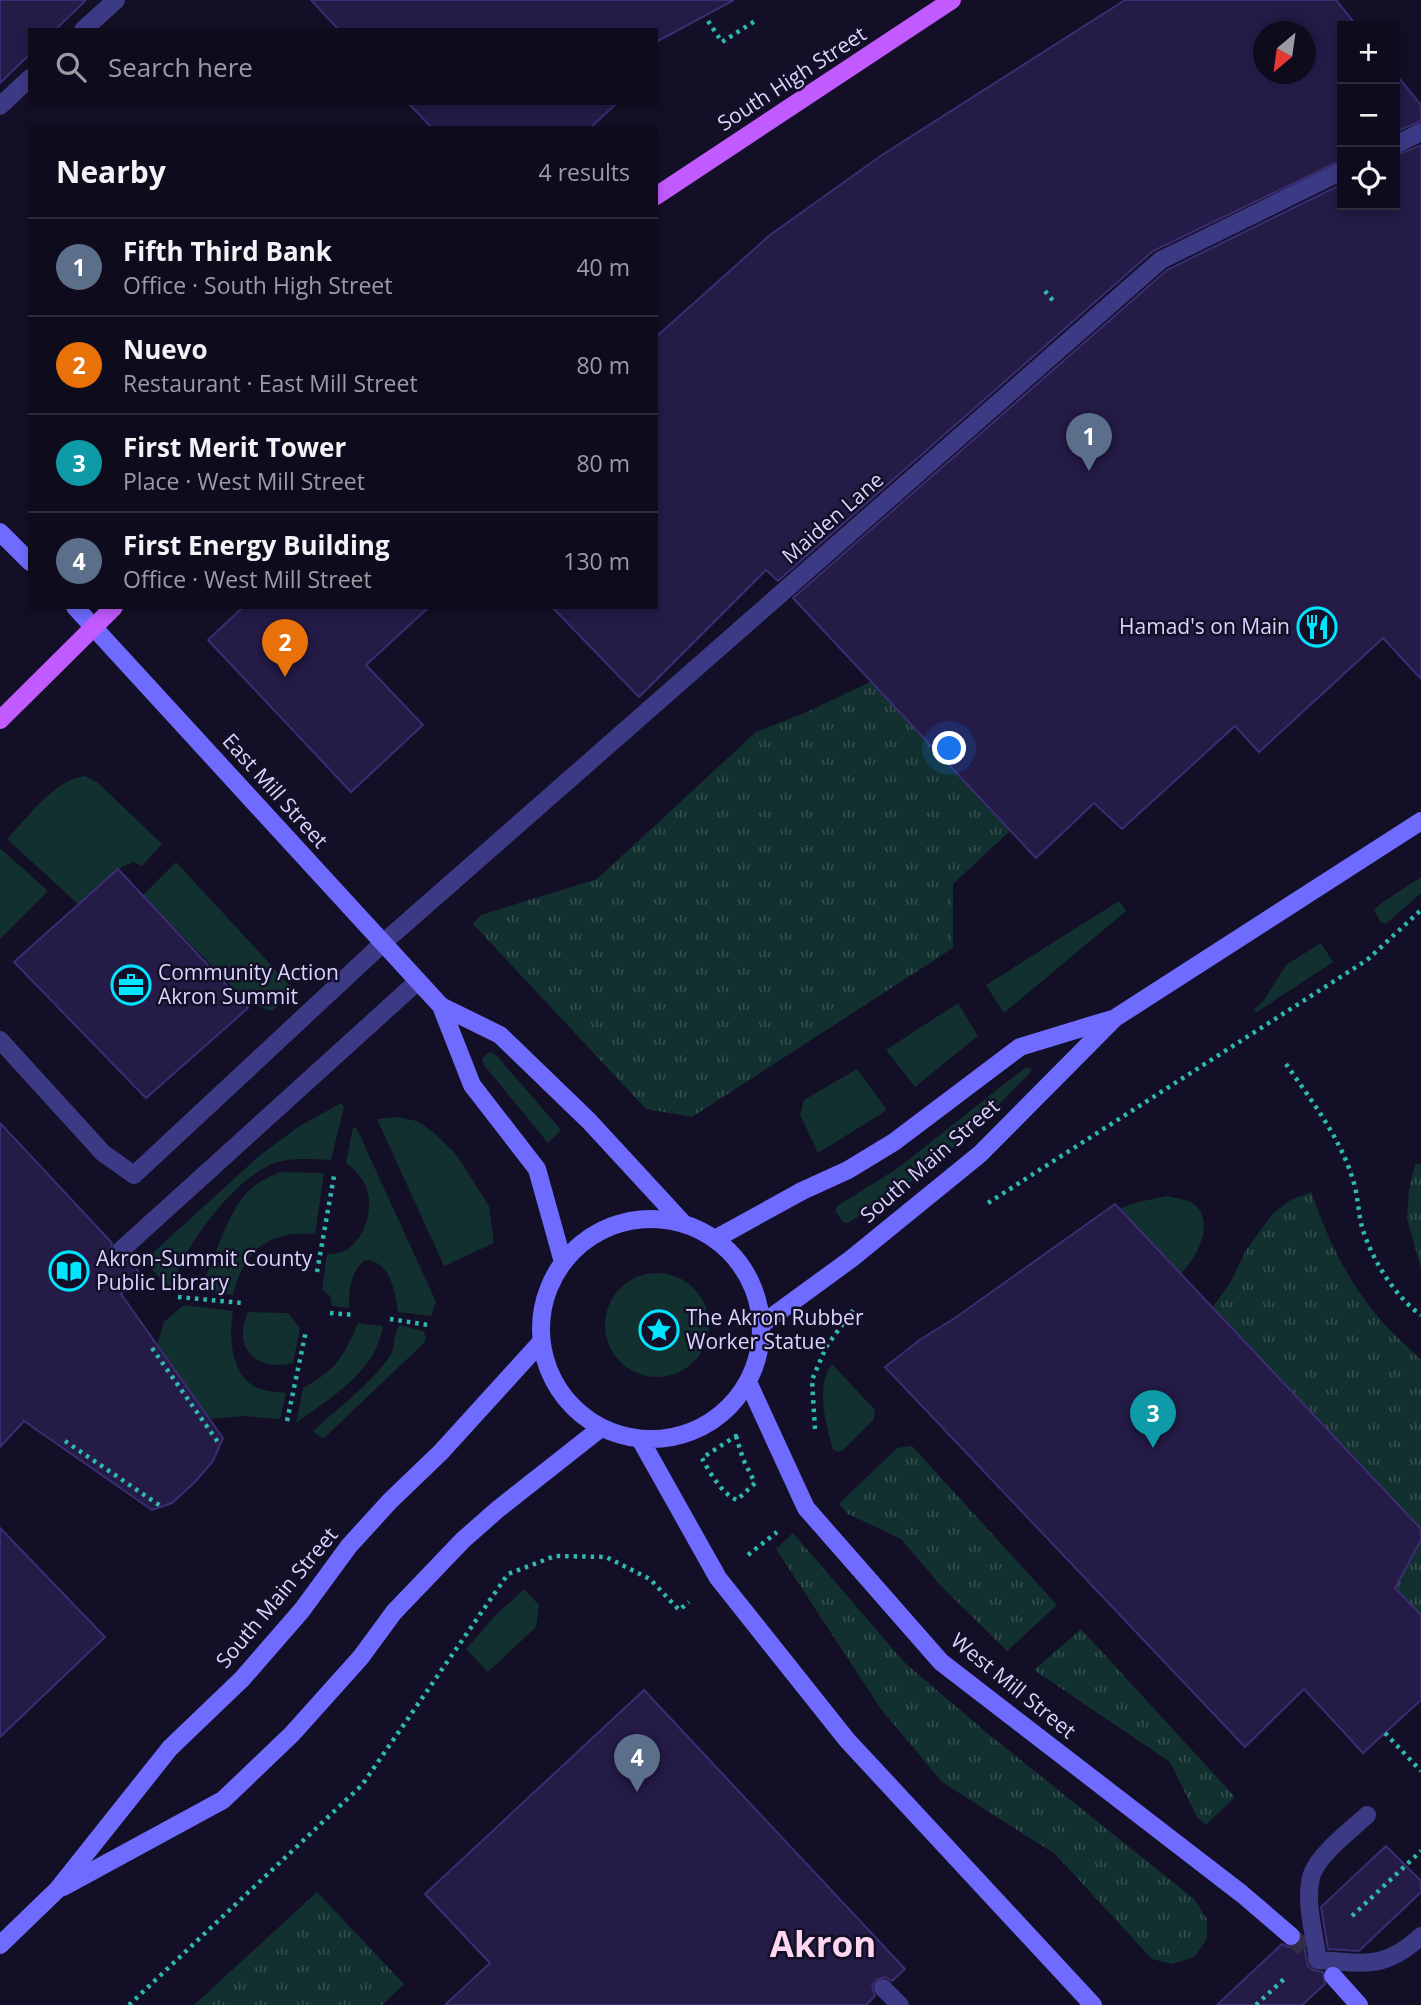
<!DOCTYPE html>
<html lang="en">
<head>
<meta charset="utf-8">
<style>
	body { margin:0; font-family:"Open Sans",sans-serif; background:#171425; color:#f1f3f6 }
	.controls { position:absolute; right:21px; top:21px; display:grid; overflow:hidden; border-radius:0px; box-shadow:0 4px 10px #0003 }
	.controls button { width:63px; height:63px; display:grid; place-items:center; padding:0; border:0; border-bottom:2px solid #2e2b3b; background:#0e0b1c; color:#f1f3f6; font:35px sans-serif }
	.compass { position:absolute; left:1253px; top:21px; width:63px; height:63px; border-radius:50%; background:#0e0b1c; box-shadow:0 4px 10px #0003; rotate:209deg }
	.you { position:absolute; left:950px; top:749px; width:24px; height:24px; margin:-18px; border:5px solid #fff; border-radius:50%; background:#1a73e8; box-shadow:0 0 0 10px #1a73e833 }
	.badge { display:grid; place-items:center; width:46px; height:46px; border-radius:50%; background:#2563eb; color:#fff; font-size:23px; font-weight:700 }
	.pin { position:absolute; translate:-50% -58px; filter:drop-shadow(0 2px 4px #0008) }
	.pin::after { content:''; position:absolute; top:37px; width:24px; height:21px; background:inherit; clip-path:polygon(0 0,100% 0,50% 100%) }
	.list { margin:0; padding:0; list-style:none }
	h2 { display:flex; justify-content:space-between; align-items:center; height:91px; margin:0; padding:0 28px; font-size:30px }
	h2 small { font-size:23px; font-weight:400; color:#9b9ba3 }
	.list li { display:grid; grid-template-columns:46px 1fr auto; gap:21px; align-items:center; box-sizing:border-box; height:98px; padding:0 28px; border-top:2px solid #2e2b3b }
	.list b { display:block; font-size:26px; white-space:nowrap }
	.list p { margin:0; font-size:23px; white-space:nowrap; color:#9b9ba3 }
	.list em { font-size:23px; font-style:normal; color:#9b9ba3 }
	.icon { flex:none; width:38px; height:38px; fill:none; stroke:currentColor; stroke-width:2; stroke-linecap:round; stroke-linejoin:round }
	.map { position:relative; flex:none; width:1421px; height:2005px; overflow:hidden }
	.search { position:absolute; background:#0e0b1c; box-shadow:0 4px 10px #0003; left:28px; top:28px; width:630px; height:77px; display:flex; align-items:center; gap:18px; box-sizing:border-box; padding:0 24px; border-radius:0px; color:#9b9ba3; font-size:26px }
	.panel { position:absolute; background:#0e0b1c; box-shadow:0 4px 10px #0003; left:28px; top:126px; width:630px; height:483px; border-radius:0px }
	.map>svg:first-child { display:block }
	.grass { fill:url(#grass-tufts) }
	.green { fill:#12302f }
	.building { fill:#241b47; stroke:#3b2d73; stroke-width:2; fill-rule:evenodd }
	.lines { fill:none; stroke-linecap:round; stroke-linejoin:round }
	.secondary-tunnel { stroke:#312d47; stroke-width:18; stroke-dasharray:18 9; stroke-linecap:butt }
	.path { stroke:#2fb8b0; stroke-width:4.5; stroke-dasharray:3.5 5; stroke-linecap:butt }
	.lane { stroke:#3d3a85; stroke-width:18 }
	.secondary { stroke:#6f6bff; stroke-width:18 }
	.primary { stroke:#c25bff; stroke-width:18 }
	.labels { text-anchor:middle; stroke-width:5; stroke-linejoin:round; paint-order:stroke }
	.street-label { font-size:21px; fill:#d9d4ff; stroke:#130f26 }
	.poi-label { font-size:21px; fill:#d9d4ff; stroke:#130f26; text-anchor:start }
	.town-label { font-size:35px; font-weight:bold; fill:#ffd6f0; stroke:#130f26 }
</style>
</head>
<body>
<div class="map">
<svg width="1421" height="2005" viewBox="0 0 1421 2005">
	<defs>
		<pattern id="grass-tufts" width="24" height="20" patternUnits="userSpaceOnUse" patternTransform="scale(1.75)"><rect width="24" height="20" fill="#12302f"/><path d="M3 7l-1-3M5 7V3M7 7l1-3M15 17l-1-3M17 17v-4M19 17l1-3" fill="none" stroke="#344d4e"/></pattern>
	</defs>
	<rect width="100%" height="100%" fill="#130f26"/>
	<path class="grass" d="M 872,681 L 1010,831 L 953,884 L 953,948 L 692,1117 L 646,1109 L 473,924 L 481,915 L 597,879 L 756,732 L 807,712 Z
		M 1415,1164 L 1421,1164 L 1421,1268 L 1407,1219 L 1409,1189 Z
		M 1311,1192 C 1327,1237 1347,1280 1378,1317 C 1391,1332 1407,1346 1421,1360 L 1421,1529 L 1212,1308 L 1231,1282 L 1245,1252 L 1272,1214 L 1289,1201 Z
		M 912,1446 L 1057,1605 L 1007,1651 L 942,1587 L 901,1539 L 848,1514 L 839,1504 L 897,1448 Z
		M 793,1533 L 905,1663 L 987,1733 L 1194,1899 L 1207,1919 L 1207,1939 L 1194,1957 L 1172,1964 L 1152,1959 L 1055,1854 L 942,1782 L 881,1709 L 776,1549 Z
		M 1421,1540 L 1421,1615 L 1395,1588 Z
		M 1081,1629 L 1235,1797 L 1206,1825 L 1197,1817 L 1170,1762 L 1034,1670 Z
		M 317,1892 L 404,1984 L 382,2005 L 194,2005 Z"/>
	<path class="green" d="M 85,776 L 97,782 L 162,844 L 142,866 L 133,862 L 118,869 L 78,904 L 7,839 C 27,818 55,779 85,776 Z
		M 0,848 L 48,891 L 0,939 Z
		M 176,862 L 295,991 L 272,1011 L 247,1002 L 143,895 Z
		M 1421,877 L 1421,893 L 1386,924 L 1380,921 L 1374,910 L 1380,904 Z
		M 1119,901 L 1126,911 L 1004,1013 L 986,985 Z
		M 1321,943 L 1333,962 L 1257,1012 L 1253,1010 L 1264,1000 L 1286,965 Z
		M 958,1003 L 978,1036 L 915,1087 L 886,1050 Z
		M 490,1052 L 497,1056 L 561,1130 L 548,1143 L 484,1065 L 482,1058 Z
		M 1026,1067 L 1032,1069 L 1028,1075 L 968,1136 L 905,1187 L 848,1223 L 844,1223 L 835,1211 L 837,1206 L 898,1168 Z
		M 857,1069 L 887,1110 L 818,1153 L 800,1115 L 804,1100 Z
		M 341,1103 L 344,1107 L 331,1160 C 315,1159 298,1158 282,1161 C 244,1169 200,1227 183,1260 C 178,1269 175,1280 171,1290 L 144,1261 L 259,1156 L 298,1127 Z
		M 396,1117 L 417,1121 L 433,1132 L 456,1154 L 489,1206 L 494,1243 L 444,1266 L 377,1119 Z
		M 353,1127 L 357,1129 L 436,1302 L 431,1316 L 398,1312 C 395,1292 391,1261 365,1260 C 350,1273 349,1289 349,1308 L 332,1306 L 330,1296 L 322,1290 L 327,1254 C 359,1257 375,1215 367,1189 C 363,1178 354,1169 346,1163 Z
		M 280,1172 L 324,1173 L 315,1234 C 269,1230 243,1251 233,1295 L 198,1291 C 218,1258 224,1211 255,1185 C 262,1180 272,1176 280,1172 Z
		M 1167,1196 C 1175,1198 1187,1199 1194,1204 C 1217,1223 1195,1260 1180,1275 L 1120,1209 L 1134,1203 Z
		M605 1325a52 52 0 1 1 104 0a52 52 0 1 1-104 0Z
		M 184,1305 L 233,1311 C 229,1333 230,1365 248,1382 C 258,1391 273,1391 286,1393 L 280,1419 L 242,1416 L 211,1419 L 157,1345 L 164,1322 Z
		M 248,1312 L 288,1313 L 300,1328 L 293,1363 C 256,1372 232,1349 248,1312 Z
		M 358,1323 L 383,1326 C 376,1372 330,1398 296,1423 L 303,1388 C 337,1369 343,1358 358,1323 Z
		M 400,1325 L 423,1331 L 426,1337 L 425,1342 L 323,1439 L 313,1431 C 338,1408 370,1385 390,1356 C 396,1347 392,1335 400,1325 Z
		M 832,1364 L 875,1410 L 874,1419 L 844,1449 L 839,1452 L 833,1450 C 826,1425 815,1386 832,1364 Z
		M 524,1589 L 539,1605 L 536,1627 L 488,1672 L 466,1649 L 495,1616 Z"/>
	<path class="building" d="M 0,0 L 86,0 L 55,30 L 30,30 L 30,54 L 0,83 Z
		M 311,0 L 734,0 L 656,42 L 656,30 L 339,30 Z
		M 1125,0 L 1336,0 L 1357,26 L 1342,26 L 1342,160 L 1153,251 L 778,581 L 766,570 L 639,697 L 552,607 L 656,607 L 656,337 L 770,235 L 882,155 ZM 1264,32 L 1306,32 L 1306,74 L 1264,74 Z
		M 1395,73 L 1421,105 L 1421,121 L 1395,132 Z
		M 408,103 L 617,103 L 590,128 L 432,128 Z
		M 1421,145 L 1421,679 L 1383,638 L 1259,752 L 1235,726 L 1122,829 L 1094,803 L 1036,858 L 793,598 L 1167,270 L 1342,184 L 1342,205 L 1395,205 L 1395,156 Z
		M 243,607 L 429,607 L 366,665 L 423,725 L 351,792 L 208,640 Z
		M 118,869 L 248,1008 L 146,1098 L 14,962 Z
		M 0,1123 L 112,1243 L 109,1253 L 112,1259 L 122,1262 L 128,1259 L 141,1274 L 121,1294 L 223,1438 L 213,1461 L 195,1482 L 172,1503 L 152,1510 L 24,1421 L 0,1447 Z
		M 1115,1204 L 1421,1529 L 1421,1540 L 1395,1588 L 1421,1615 L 1421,1700 L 1363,1753 L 1304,1689 L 1245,1747 L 885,1367 L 921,1339 L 955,1318 Z
		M 0,1528 L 105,1637 L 0,1737 Z
		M 644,1690 L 905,1969 L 892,1981 L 885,1977 L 876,1980 L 872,1986 L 875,1996 L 866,2005 L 445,2005 L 490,1963 L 425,1894 Z
		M 1386,1846 L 1421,1881 L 1421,1892 L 1359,1951 L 1328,1949 L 1321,1907 Z
		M 1302,1935 L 1308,1966 L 1313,1970 L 1323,1972 L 1325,1984 L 1302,2005 L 1217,2005 L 1282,1944 L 1288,1947 L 1295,1946 L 1300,1943 Z"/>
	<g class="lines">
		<path class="secondary-tunnel" d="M 1291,1936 L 1323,1965"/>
		<path class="path" d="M 708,21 L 722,42 L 755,21
			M 1045,291 L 1055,303
			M 1286,1064 C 1311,1100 1340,1137 1353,1180 C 1358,1195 1358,1212 1362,1227 C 1371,1258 1395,1297 1421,1315
			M 988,1203 L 1367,960 L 1421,910
			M 317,1272 L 334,1176
			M 178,1297 L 242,1303
			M 330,1313 L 355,1315
			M 390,1319 L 428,1325
			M 152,1348 L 220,1445
			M 287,1421 L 306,1331
			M 815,1429 L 812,1380 L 826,1347 L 853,1310
			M 736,1436 L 743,1459 L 755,1483 L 737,1500 C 723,1495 709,1472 702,1458 Z
			M 65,1441 L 162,1507
			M 748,1555 L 777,1532
			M 1385,1733 L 1421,1771
			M 1352,1916 L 1421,1851
			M 129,2005 L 362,1785 L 508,1574 L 555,1556 L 606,1557 L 650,1579 L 679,1610 L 689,1602
			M 1256,2005 L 1284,1979"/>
		<path class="lane" d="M 83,30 L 116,0
			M 0,106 L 30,78
			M 1395,145 L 1421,132
			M 0,1040 L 103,1153 L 134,1175 L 383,943 L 1161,260 L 1342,171
			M 120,1251 L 418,981
			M 1367,1815 C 1350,1831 1317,1855 1311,1877 C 1305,1903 1314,1933 1318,1960 C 1364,1963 1385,1970 1421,1936
			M 883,1988 L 900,2005"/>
		<path class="secondary" d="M 0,532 L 30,562
			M 75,607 L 441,1006 L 472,1085 L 537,1169 L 563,1262
			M 441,1006 L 500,1035 L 589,1121 L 684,1224
			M541 1329a110 110 0 1 1 220 0a110 110 0 1 1-220 0Z
			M 715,1239 L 802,1191 L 848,1170 L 894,1142 L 1020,1047 L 1112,1019
			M 762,1324 L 851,1259 L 980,1154 L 1115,1018 L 1421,821
			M 748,1382 L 806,1508 L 941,1662 L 1242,1894 L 1291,1936
			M 640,1439 L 718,1578 L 847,1740 L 1093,2005
			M 63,1887 L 223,1800 L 292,1734 L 361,1657 L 394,1612 L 463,1540 L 497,1510 L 601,1428
			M 0,1945 L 57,1890 L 170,1748 L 242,1679 L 302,1610 L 349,1546 L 390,1501 L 441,1452 L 541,1342
			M 1333,1976 L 1359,2005"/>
		<path class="primary" d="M 656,196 L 952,0
			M 0,720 L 114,607"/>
	</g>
	<defs>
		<g id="restaurant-ring" transform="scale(2.0125)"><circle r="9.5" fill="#130f26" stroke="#00e5ff" stroke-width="1.5"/><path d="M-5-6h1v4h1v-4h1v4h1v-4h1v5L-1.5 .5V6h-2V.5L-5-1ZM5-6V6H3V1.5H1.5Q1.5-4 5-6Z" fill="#00e5ff"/></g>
		<g id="office-ring" transform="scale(2.0125)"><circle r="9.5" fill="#130f26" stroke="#00e5ff" stroke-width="1.5"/><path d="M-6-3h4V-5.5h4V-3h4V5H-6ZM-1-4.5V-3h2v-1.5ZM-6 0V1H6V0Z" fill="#00e5ff"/></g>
		<g id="library-ring" transform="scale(2.0125)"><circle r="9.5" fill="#130f26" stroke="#00e5ff" stroke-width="1.5"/><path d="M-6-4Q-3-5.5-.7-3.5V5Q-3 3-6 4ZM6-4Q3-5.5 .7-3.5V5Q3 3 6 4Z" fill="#00e5ff"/></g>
		<g id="sight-ring" transform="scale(2.0125)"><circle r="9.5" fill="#130f26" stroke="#00e5ff" stroke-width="1.5"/><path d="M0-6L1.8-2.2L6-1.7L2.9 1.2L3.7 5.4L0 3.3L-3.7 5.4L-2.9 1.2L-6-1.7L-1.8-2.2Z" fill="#00e5ff"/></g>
	</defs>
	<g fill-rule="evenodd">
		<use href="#restaurant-ring" x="1317" y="627"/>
		<use href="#office-ring" x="131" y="985"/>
		<use href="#library-ring" x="69" y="1271"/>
		<use href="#sight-ring" x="659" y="1330"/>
	</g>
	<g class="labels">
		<g class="street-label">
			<text transform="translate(792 79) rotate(-33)" y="7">South High Street</text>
			<text transform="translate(833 518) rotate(-41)" y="7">Maiden Lane</text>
			<text transform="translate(275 791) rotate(48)" y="7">East Mill Street</text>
			<text transform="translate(930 1161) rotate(-41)" y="7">South Main Street</text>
			<text transform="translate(277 1598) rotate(-50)" y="7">South Main Street</text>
			<text transform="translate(1013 1686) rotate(39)" y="7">West Mill Street</text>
		</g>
		<g class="poi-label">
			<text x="1290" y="634" text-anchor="end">Hamad's on Main</text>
			<text x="158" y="980">Community Action<tspan x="158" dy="24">Akron Summit</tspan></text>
			<text x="96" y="1266">Akron-Summit County<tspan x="96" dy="24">Public Library</tspan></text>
			<text x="686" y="1325">The Akron Rubber<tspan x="686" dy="24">Worker Statue</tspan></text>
		</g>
		<g class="town-label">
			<text x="823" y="1957">Akron</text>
		</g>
	</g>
</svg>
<div class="controls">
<button>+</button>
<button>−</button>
<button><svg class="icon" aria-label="locate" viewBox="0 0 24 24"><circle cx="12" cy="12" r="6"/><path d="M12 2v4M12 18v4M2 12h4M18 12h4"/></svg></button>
</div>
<svg class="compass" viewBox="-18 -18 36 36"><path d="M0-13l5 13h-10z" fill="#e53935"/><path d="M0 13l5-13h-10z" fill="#9b9ba3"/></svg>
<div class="you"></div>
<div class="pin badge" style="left:1089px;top:471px;background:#5c6f8a">1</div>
<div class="pin badge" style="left:285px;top:677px;background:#e8710a">2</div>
<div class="pin badge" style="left:1153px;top:1448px;background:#0f9aa8">3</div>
<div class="pin badge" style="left:637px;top:1792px;background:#5c6f8a">4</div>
<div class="search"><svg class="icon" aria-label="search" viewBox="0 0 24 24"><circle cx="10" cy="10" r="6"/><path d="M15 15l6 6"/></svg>Search here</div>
<section class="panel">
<h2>Nearby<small>4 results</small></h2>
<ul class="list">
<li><span class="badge" style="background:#5c6f8a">1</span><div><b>Fifth Third Bank</b><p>Office · South High Street</p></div><em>40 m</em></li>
<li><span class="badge" style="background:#e8710a">2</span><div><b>Nuevo</b><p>Restaurant · East Mill Street</p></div><em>80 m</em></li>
<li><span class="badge" style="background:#0f9aa8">3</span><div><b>First Merit Tower</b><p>Place · West Mill Street</p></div><em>80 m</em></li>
<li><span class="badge" style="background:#5c6f8a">4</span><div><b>First Energy Building</b><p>Office · West Mill Street</p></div><em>130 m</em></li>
</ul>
</section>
</div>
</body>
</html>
